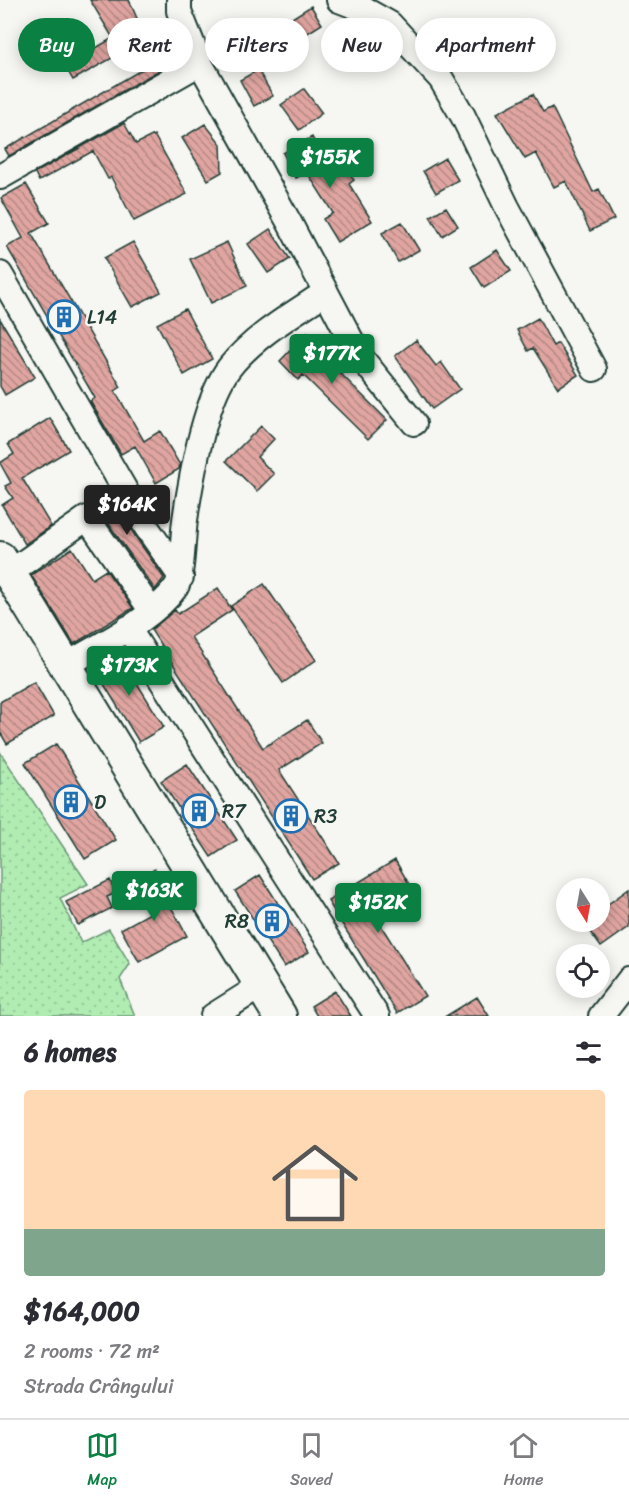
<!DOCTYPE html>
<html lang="en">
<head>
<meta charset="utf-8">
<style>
  :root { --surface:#fff; --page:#f2f2f3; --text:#2b2b33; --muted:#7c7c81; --line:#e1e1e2; --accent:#0b8043 }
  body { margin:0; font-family:Sriracha,sans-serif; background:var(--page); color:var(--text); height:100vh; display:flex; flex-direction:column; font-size:22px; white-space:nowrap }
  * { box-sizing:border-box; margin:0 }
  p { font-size:20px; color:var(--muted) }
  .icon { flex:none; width:33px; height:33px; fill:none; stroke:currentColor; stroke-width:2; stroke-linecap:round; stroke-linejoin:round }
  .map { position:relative; height:1016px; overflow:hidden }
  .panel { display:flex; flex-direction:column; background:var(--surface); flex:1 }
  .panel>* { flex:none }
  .top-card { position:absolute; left:18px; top:18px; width:594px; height:54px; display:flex; gap:12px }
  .needle { width:39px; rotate:169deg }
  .tools { position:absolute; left:556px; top:878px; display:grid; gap:12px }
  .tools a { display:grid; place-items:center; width:54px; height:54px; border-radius:50%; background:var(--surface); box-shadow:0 3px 15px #0003; font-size:30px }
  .price { position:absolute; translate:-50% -51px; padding:0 14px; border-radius:6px; background:var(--accent); color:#fff; font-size:20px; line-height:39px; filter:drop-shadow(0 2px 3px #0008) }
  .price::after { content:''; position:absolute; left:50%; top:36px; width:18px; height:14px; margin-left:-9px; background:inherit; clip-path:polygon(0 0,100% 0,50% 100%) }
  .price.selected { background:#222; color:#fff }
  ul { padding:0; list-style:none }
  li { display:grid; align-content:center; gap:12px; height:318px; padding:0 24px }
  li+li { border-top:2px solid var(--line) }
  li span { display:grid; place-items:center; height:186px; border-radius:6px; color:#555 }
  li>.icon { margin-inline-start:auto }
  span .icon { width:108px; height:108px; fill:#fffc; stroke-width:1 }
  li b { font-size:26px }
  h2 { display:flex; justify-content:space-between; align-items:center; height:72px; padding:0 24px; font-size:26px }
  .tag { padding:0 21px; border-radius:27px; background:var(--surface); box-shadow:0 3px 15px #0003; font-size:21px; line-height:54px }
  .tag.selected { background:var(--accent); color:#fff }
  .menu { display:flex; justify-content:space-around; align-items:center; height:84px; border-top:2px solid var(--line); background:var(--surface); font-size:16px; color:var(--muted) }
  .menu a { display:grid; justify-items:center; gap:3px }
  .menu .selected { color:var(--accent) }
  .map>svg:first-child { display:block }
  .grass { fill:url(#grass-dots); stroke:#689574; stroke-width:1.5 }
  .building { fill:url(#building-back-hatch); stroke:#1f3d34; stroke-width:1.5 }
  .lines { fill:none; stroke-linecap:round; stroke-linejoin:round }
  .minor-casing { stroke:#1f3d34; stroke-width:28 }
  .major-casing { stroke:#1f3d34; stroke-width:36 }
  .minor { stroke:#f6f6f2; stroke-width:24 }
  .major { stroke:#f6f6f2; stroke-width:32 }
  .labels { text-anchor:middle; stroke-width:5; stroke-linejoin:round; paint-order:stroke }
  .poi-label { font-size:20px; fill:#1f3d34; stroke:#f6f6f2; text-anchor:start }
</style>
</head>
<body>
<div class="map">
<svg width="629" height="1016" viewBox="0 0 629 1016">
  <defs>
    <pattern id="grass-dots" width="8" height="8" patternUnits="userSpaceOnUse" patternTransform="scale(1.5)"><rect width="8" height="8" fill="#b1edb3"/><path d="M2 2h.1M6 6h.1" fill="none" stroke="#98cc9b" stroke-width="1.8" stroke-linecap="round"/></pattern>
    <pattern id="building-back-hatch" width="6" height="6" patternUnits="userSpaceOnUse" patternTransform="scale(1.5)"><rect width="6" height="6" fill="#e0a5a1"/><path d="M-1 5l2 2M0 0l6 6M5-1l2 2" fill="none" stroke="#b58884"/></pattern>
  </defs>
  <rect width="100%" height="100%" fill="#f6f6f2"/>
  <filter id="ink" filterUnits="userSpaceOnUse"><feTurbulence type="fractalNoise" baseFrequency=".0167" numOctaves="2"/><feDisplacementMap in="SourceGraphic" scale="12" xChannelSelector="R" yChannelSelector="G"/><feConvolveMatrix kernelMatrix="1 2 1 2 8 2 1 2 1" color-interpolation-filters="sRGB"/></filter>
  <g filter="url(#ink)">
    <!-- grass -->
    <path class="grass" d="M 0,752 L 88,884 L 60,898 L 81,943 L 109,929 L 130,964 L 120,979 L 135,1016 L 0,1016 Z"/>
    <!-- building -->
    <path class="building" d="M 90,0 L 129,0 L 146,39 L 73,80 L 65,66 L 113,38 Z
      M 311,6 L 322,24 L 303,36 L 292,18 Z
      M 357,22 L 369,43 L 337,60 L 326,38 Z
      M 258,26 L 272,49 L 245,66 L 230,42 Z
      M 165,56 L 170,64 L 9,156 L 5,149 Z
      M 258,70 L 273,96 L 254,106 L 240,80 Z
      M 304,89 L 322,113 L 299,130 L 281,105 Z
      M 533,94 L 543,112 L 552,107 L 593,192 L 599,189 L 614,219 L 590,231 L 566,181 L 554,187 L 536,153 L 525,159 L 497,113 Z
      M 124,123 L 136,144 L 154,135 L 187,194 L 134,221 L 111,177 L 108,179 L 93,151 L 39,181 L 35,173 Z
      M 205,124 L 221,144 L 222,172 L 208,180 L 182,138 Z
      M 312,137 L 328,168 L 341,160 L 354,180 L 349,184 L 372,221 L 337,242 L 323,219 L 333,213 L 307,172 L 296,178 L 283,153 Z
      M 445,158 L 458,180 L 436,193 L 423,171 Z
      M 26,184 L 49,223 L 31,233 L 121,387 L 115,391 L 144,441 L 160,431 L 180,465 L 179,469 L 156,483 L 135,446 L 121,454 L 90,401 L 95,398 L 7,247 L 23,238 L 1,198 Z
      M 446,207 L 458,226 L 442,236 L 430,216 Z
      M 402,222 L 419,250 L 398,262 L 382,233 Z
      M 270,229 L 290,259 L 268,273 L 248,244 Z
      M 133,242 L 161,292 L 132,307 L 104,258 Z
      M 227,242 L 247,286 L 211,303 L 190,259 Z
      M 497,250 L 511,271 L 484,288 L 471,267 Z
      M 185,309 L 212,359 L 184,375 L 157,324 Z
      M 538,318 L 553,346 L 558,343 L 578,375 L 558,388 L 533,348 L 528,351 L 517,330 Z
      M 0,319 L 35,377 L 5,395 L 0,386 Z
      M 308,332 L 327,350 L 322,355 L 387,420 L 368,439 L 303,375 L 298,380 L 280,361 Z
      M 416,340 L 436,366 L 441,362 L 460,389 L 432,409 L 395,356 Z
      M 50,418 L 69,450 L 22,478 L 51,526 L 25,544 L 2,505 L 13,498 L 5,486 L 11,483 L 0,463 L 14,454 L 8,444 Z
      M 261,426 L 274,439 L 257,457 L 274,474 L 257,491 L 226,461 Z
      M 109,490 L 135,536 L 164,578 L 155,590 L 99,510 L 86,501 Z
      M 72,548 L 92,579 L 106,570 L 133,608 L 74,644 L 31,575 Z
      M 264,584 L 316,660 L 283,683 L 231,606 Z
      M 218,588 L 232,610 L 191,637 L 263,748 L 307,720 L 322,743 L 279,770 L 339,863 L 312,879 L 151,630 L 175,610 L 178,614 Z
      M 118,652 L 164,727 L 139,742 L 93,666 Z
      M 34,682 L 54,716 L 7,744 L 0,732 L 0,702 Z
      M 56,744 L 116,840 L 85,859 L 25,763 Z
      M 187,764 L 237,840 L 211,857 L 161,781 Z
      M 395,860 L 409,884 L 370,908 L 425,996 L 397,1013 L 328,901 Z
      M 155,869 L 167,893 L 164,894 L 187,936 L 139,962 L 121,929 L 154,911 L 137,878 Z
      M 260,875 L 309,952 L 284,967 L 235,891 Z
      M 110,880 L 116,893 L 107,897 L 112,908 L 78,925 L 66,902 Z
      M 629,889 L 629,927 L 601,947 L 582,921 L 600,921 L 600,910 Z
      M 335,991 L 351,1016 L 317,1016 L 311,1006 Z
      M 477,997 L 489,1016 L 446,1016 Z"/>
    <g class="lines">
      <!-- minor casing -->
      <g class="minor-casing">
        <path id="minor" d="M 179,0 L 179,11 L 200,63 L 289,222 L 359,355 L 414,423
          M 339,0 L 365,10 L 390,24 L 441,79 L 463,116 L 507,207 L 594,369
          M 0,177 L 200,63
          M 0,274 L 147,528 L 181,577
          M 9,573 L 87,518 L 151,610
          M 128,628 L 377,1016
          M 65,666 C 99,645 153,620 176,587 C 182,579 183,534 185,520 C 191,479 204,401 229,368 C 254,336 293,314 326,292
          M 213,1016 L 262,985
          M 601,1016 L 629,980"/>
      </g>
      <!-- major casing -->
      <g class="major-casing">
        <path id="major" d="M 0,558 L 280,1016"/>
      </g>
      <!-- minor -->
      <use href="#minor" class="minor"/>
      <!-- major -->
      <use href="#major" class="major"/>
    </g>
  </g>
  <!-- icons -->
  <defs>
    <g id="building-ring" transform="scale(1.725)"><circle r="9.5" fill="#f6f6f2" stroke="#1f6fb2" stroke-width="1.5"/><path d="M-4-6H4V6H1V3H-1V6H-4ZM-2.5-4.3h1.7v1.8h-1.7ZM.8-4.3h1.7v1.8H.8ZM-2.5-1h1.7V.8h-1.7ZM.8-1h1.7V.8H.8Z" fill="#1f6fb2"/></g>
  </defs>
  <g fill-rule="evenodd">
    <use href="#building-ring" x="64" y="317"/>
    <use href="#building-ring" x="71" y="802"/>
    <use href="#building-ring" x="199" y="811"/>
    <use href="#building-ring" x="291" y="816"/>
    <use href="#building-ring" x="272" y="921"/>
  </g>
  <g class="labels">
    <!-- poi labels -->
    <g class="poi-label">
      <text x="87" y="324">L14</text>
      <text x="94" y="809">D</text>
      <text x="222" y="818">R7</text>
      <text x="314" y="823">R3</text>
      <text x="249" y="928" text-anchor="end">R8</text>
    </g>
  </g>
</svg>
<div class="tools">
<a><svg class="needle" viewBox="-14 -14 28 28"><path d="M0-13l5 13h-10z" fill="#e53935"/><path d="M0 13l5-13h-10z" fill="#7c7c81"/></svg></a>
<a><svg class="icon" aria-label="locate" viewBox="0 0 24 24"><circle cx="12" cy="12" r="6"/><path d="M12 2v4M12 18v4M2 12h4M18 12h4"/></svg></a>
</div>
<b class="price" style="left:330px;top:189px">$155K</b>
<b class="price" style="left:332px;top:385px">$177K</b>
<b class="price selected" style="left:127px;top:536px">$164K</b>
<b class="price" style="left:129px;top:697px">$173K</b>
<b class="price" style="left:154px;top:922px">$163K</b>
<b class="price" style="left:378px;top:934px">$152K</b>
<div class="top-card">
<a class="tag selected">Buy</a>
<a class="tag">Rent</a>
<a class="tag">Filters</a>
<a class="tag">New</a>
<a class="tag">Apartment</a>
</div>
</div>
<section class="panel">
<h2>6 homes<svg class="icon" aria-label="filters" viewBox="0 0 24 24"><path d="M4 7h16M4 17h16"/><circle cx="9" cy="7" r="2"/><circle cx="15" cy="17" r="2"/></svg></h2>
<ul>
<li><span style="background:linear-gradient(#ffd9b3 75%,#7fa58c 0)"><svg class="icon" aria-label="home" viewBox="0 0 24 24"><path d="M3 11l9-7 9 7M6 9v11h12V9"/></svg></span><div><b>$164,000</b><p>2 rooms · 72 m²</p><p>Strada Crângului</p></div></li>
</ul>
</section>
<nav class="menu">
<a class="selected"><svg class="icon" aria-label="map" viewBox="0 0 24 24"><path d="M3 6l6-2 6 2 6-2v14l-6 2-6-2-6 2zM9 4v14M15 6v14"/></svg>Map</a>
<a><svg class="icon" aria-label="saved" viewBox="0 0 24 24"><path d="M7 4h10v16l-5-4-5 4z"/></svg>Saved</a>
<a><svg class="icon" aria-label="home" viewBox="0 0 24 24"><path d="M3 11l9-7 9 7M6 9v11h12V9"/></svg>Home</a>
</nav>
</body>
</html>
